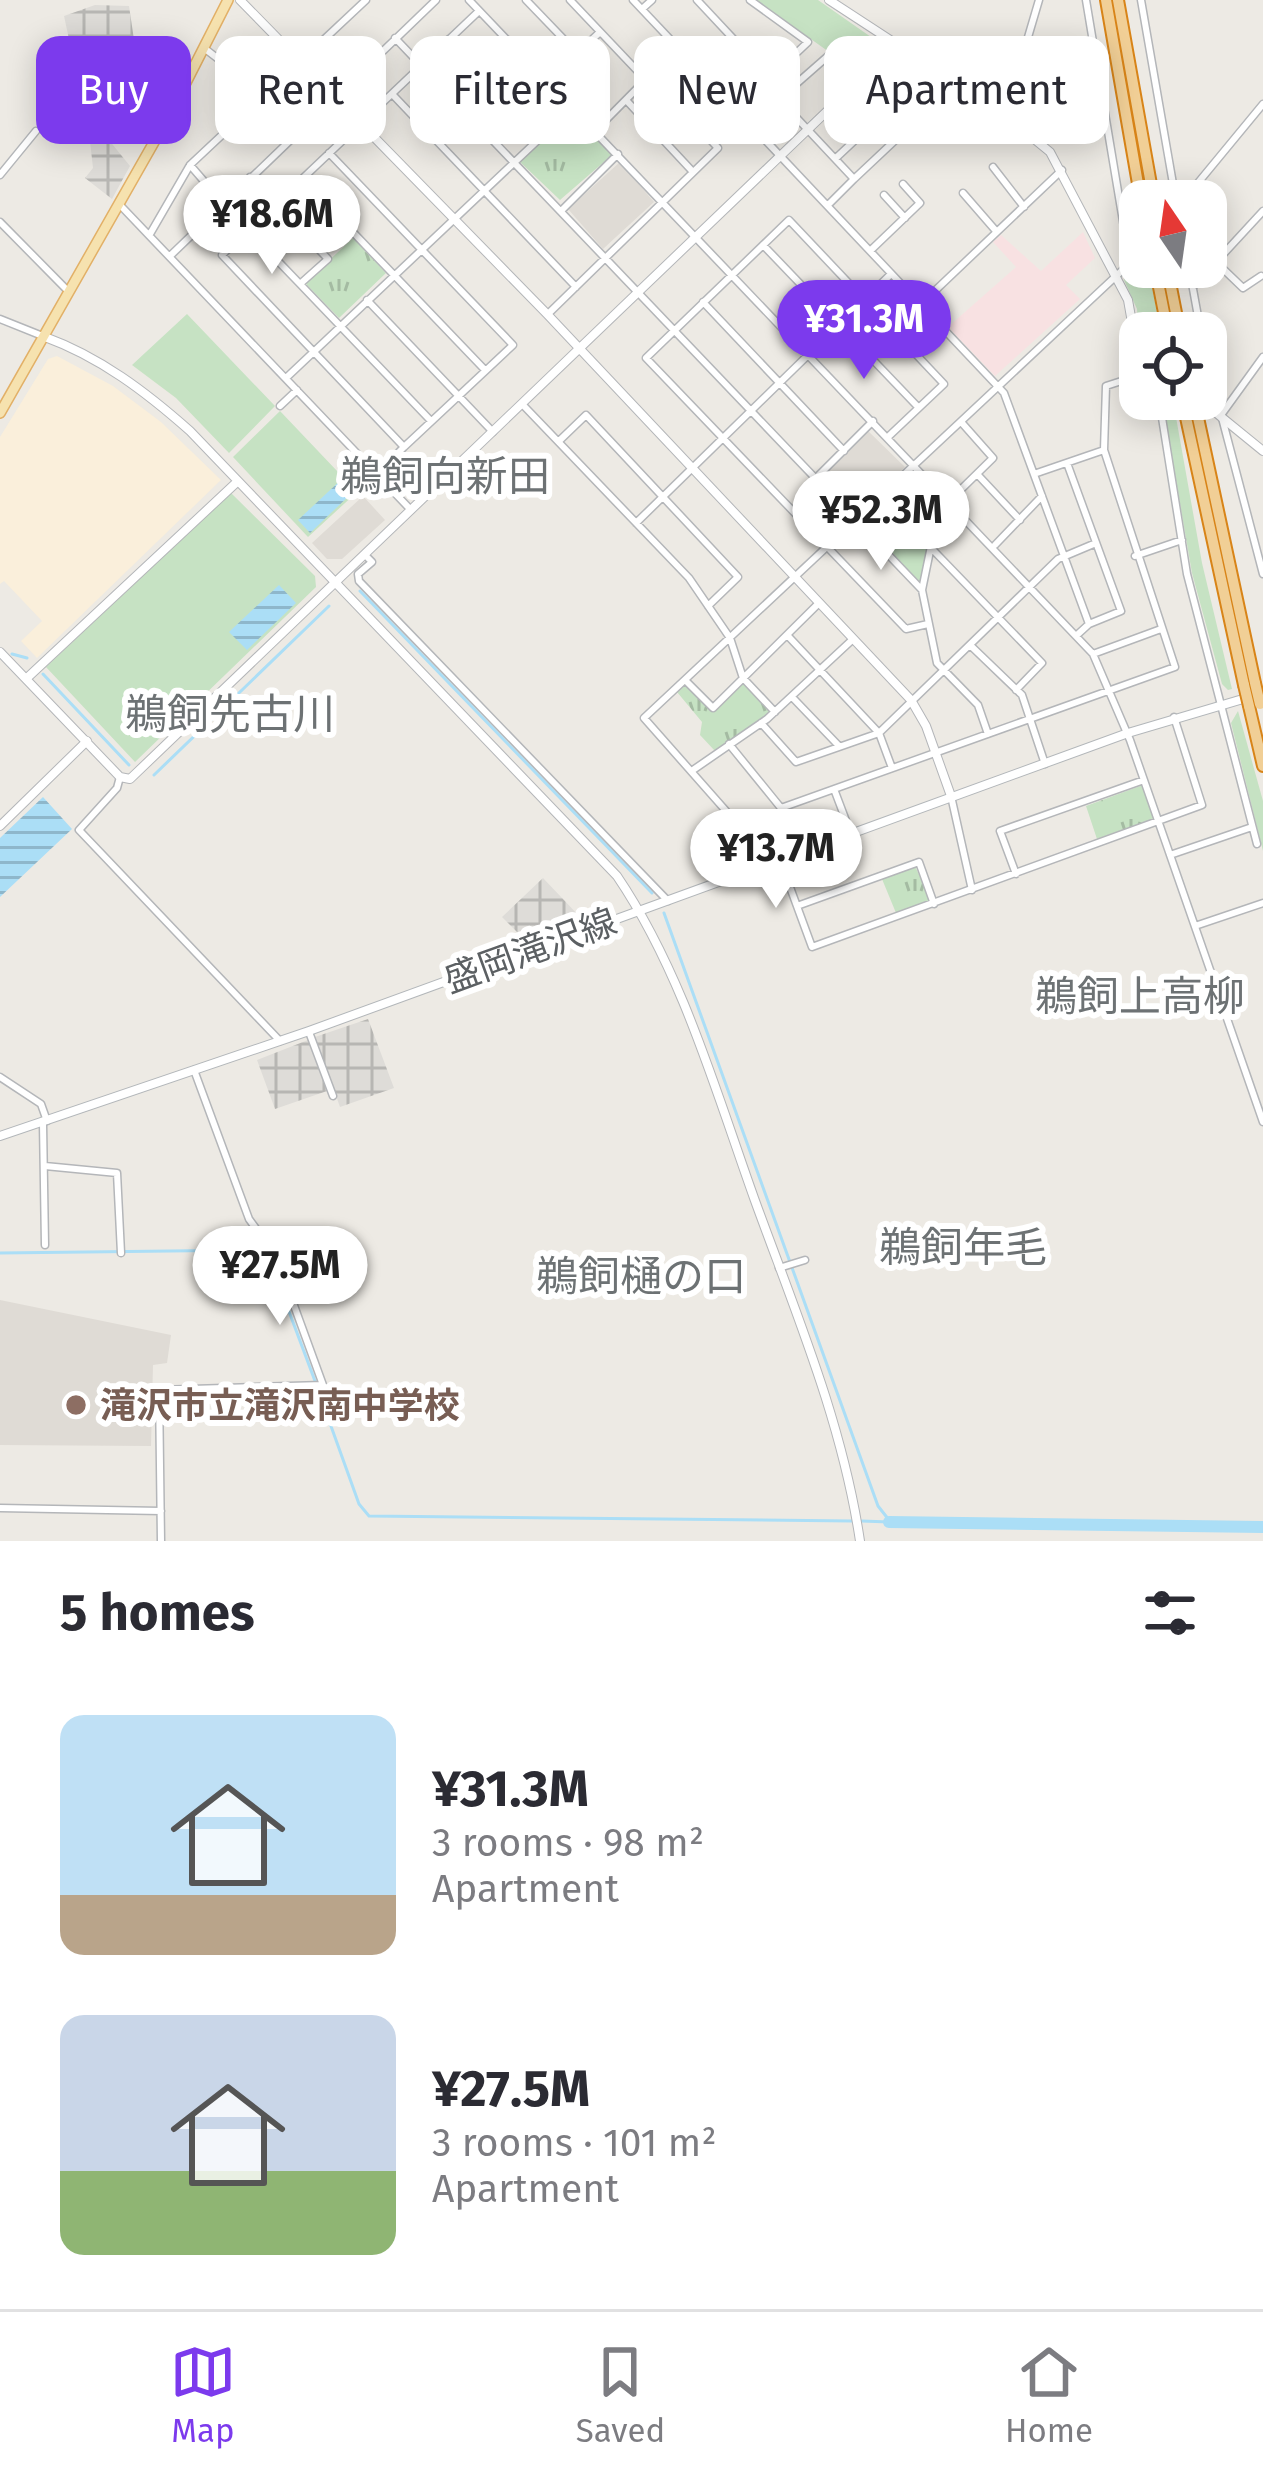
<!DOCTYPE html>
<html lang="en">
<head>
<meta charset="utf-8">
<style>
  :root { --surface:#fff; --page:#f2f2f3; --text:#2b2b33; --muted:#7c7c81; --line:#e1e1e2; --accent:#7c3aed }
  body { margin:0; font-family:"Fira Sans","Noto Sans JP",sans-serif; background:var(--page); color:var(--text); height:100vh; display:flex; flex-direction:column; font-size:45px; white-space:nowrap }
  * { box-sizing:border-box; margin:0 }
  p { font-size:39px; color:var(--muted) }
  .icon { flex:none; width:66px; height:66px; fill:none; stroke:currentColor; stroke-width:2; stroke-linecap:round; stroke-linejoin:round }
  .map { position:relative; height:1541px; overflow:hidden }
  .sheet { display:flex; flex-direction:column; background:var(--surface); flex:1 }
  .sheet>* { flex:none }
  .hud { position:absolute; left:36px; top:36px; width:1191px; height:108px; display:flex; gap:24px }
  .needle { width:78px; rotate:347deg }
  .controls { position:absolute; left:1119px; top:180px; display:grid; gap:24px }
  .controls a { display:grid; place-items:center; width:108px; height:108px; border-radius:24px; background:var(--surface); box-shadow:0 6px 30px #0003; font-size:60px }
  .price { position:absolute; translate:-50% -102px; padding:0 27px; border-radius:42px; background:#fff; color:#222; font-size:39px; line-height:78px; filter:drop-shadow(0 3px 6px #0008) }
  .price::after { content:''; position:absolute; left:50%; top:72px; width:36px; height:27px; margin-left:-18px; background:inherit; clip-path:polygon(0 0,100% 0,50% 100%) }
  .price.on { background:var(--accent); color:#fff }
  ul { padding:0; list-style:none }
  li { display:flex; align-items:center; gap:36px; height:300px; padding:0 60px }
  li span { display:grid; place-items:center; flex:none; width:336px; height:240px; border-radius:24px; color:#555 }
  li>.icon { margin-inline-start:auto }
  span .icon { width:144px; height:144px; fill:#fffc; stroke-width:1 }
  li b { font-size:51px }
  h2 { display:flex; justify-content:space-between; align-items:center; height:144px; padding:0 60px; font-size:51px }
  .tag { padding:0 42px; border-radius:24px; background:var(--surface); box-shadow:0 6px 30px #0003; font-size:42px; line-height:108px }
  .tag.on { background:var(--accent); color:#fff }
  .menu { display:flex; justify-content:space-around; align-items:center; height:168px; border-top:3px solid var(--line); background:var(--surface); font-size:33px; color:var(--muted) }
  .menu a { display:grid; justify-items:center; gap:6px }
  .menu .on { color:var(--accent) }
  .map>svg:first-child { display:block }
  .commercial { fill:#faefdb }
  .industrial { fill:url(#industrial-grid) }
  .education { fill:#dfdbd5 }
  .medical { fill:#f8e1e2 }
  .grass { fill:#c6e2c3 }
  .park { fill:url(#park-tufts) }
  .water { fill:url(#water-rules) }
  .lines { fill:none; stroke-linecap:round; stroke-linejoin:round }
  .stream { stroke:#abdef6; stroke-width:3 }
  .river { stroke:#abdef6; stroke-width:12 }
  .minor-tunnel { stroke:#c9c8c4; stroke-width:6; stroke-dasharray:6 3; stroke-linecap:butt }
  .minor-casing { stroke:#b4b6b9; stroke-width:9 }
  .tertiary-casing { stroke:#b4b6b9; stroke-width:10 }
  .secondary-casing { stroke:#b3b7ba; stroke-width:10 }
  .primary-casing { stroke:#e2b067; stroke-width:12 }
  .motorway-casing { stroke:#d88418; stroke-width:14 }
  .minor { stroke:#fff; stroke-width:6 }
  .tertiary { stroke:#fff; stroke-width:8 }
  .secondary { stroke:#fff; stroke-width:8 }
  .primary { stroke:#f6e2af; stroke-width:9 }
  .motorway { stroke:#f1cf96; stroke-width:10 }
  .motorway-bridge-casing { stroke:#d88418; stroke-width:14; stroke-linecap:butt }
  .motorway-bridge { stroke:#f1cf96; stroke-width:10 }
  .education-dot { fill:#8d6e63; stroke:#fff; stroke-width:4.5 }
  .labels { text-anchor:middle; stroke-width:12; stroke-linejoin:round; paint-order:stroke }
  .street-label { font-size:36px; fill:#5c6063; stroke:#fff }
  .education-label { font-size:36px; font-weight:bold; fill:#785e54; stroke:#fff; text-anchor:start }
  .quarter-label { font-size:42px; fill:#6d7274; stroke:#fff }
</style>
</head>
<body>
<div class="map">
<svg width="1263" height="1541" viewBox="0 0 1263 1541">
  <defs>
    <pattern id="industrial-grid" width="8" height="8" patternUnits="userSpaceOnUse" patternTransform="scale(3)"><rect width="8" height="8" fill="#dedcd8"/><path d="M0 4h8M4 0v8" fill="none" stroke="#b7b6b3"/></pattern>
    <pattern id="park-tufts" width="24" height="20" patternUnits="userSpaceOnUse" patternTransform="scale(3)"><rect width="24" height="20" fill="#c6e2c3"/><path d="M3 7l-1-3M5 7V3M7 7l1-3M15 17l-1-3M17 17v-4M19 17l1-3" fill="none" stroke="#a4bba2"/></pattern>
    <pattern id="water-rules" width="6" height="5" patternUnits="userSpaceOnUse" patternTransform="scale(3)"><rect width="6" height="5" fill="#abdef6"/><path d="M0 2.5h6" fill="none" stroke="#8eb7cb"/></pattern>
  </defs>
  <rect width="100%" height="100%" fill="#edeae4"/>
  <!-- commercial -->
  <path class="commercial" d="M 57,356 L 113,386 L 161,422 L 221,480 L 37,658 L 21,641 L 42,621 L 4,581 L 0,584 L 0,437 L 48,359 Z"/>
  <!-- industrial -->
  <path class="industrial" d="M 95,5 L 129,6 L 136,53 L 155,84 L 130,114 L 99,126 L 81,95 L 64,16 Z
    M 100,129 L 130,166 L 112,199 L 85,178 L 93,168 L 90,141 Z
    M 543,878 L 581,918 L 525,940 L 502,917 Z
    M 368,1019 L 394,1088 L 340,1107 L 315,1037 Z
    M 308,1040 L 327,1091 L 275,1109 L 257,1060 Z"/>
  <!-- education -->
  <path class="education" d="M 620,162 L 654,202 L 603,249 L 568,209 Z
    M 867,430 L 905,467 L 854,513 L 820,477 Z
    M 363,496 L 385,520 L 342,559 L 327,559 L 312,543 Z
    M 0,1300 L 171,1335 L 167,1363 L 153,1365 L 151,1446 L 0,1445 Z"/>
  <!-- medical -->
  <path class="medical" d="M 1083,232 L 1095,258 L 1066,285 L 1080,299 L 995,376 L 948,327 L 1016,267 L 993,242 L 1001,235 L 1041,271 Z"/>
  <!-- grass -->
  <path class="grass" d="M 756,0 L 818,0 L 871,37 L 853,69 Z
    M 1138,218 L 1140,267 L 1148,267 L 1161,333 L 1140,333 L 1140,354 L 1137,309 L 1124,280 L 1136,259 L 1128,220 Z
    M 187,314 L 275,406 L 229,453 L 176,398 L 132,365 Z
    M 1174,406 L 1202,563 L 1232,689 L 1228,690 L 1222,684 L 1192,573 L 1164,411 Z
    M 280,411 L 357,492 L 308,537 L 233,457 Z
    M 231,493 L 315,576 L 316,587 L 135,762 L 46,667 Z
    M 1238,711 L 1263,801 L 1263,851 L 1231,723 Z"/>
  <!-- park -->
  <path class="park" d="M 572,116 L 612,155 L 560,200 L 519,161 Z
    M 353,238 L 386,273 L 339,318 L 305,283 Z
    M 914,468 L 944,499 L 936,511 L 921,585 L 861,517 Z
    M 743,680 L 773,711 L 715,751 L 700,735 L 702,722 L 677,692 L 686,684 L 713,709 Z
    M 1143,785 L 1155,818 L 1097,839 L 1086,806 Z
    M 915,866 L 931,901 L 896,913 L 882,879 Z"/>
  <!-- water -->
  <path class="water" d="M 343,478 L 354,491 L 310,533 L 298,520 Z
    M 279,585 L 296,603 L 247,650 L 229,632 Z
    M 43,797 L 72,829 L 0,897 L 0,838 Z"/>
  <g class="lines">
    <!-- stream -->
    <path class="stream" d="M 360,591 L 652,893
      M 12,654 L 27,658
      M 43,674 L 129,765
      M 154,775 L 329,606
      M 664,913 L 878,1506 L 889,1520
      M 0,1253 L 266,1250 L 315,1381
      M 318,1390 L 359,1504 L 369,1516 L 852,1521
      M 862,1521 L 889,1522"/>
    <!-- river -->
    <path class="river" d="M 889,1522 L 1263,1527"/>
    <!-- minor-tunnel -->
    <path class="minor-tunnel" d="M 1139,215 L 1140,215"/>
    <!-- minor casing -->
    <g class="minor-casing">
      <path id="minor" d="M 469,0 L 1093,654 L 1130,740 L 1263,1122
        M 526,0 L 577,53
        M 570,0 L 645,79
        M 633,0 L 1004,393 L 1089,624 L 1077,635
        M 697,0 L 770,78 L 808,42 L 750,0
        M 1141,0 L 1176,201
        M 642,9 L 652,0
        M 395,38 L 922,590
        M 449,39 L 542,136
        M 204,48 L 265,95
        M 861,79 L 828,56 L 779,99 L 854,179 L 955,84
        M 548,81 L 600,32
        M 858,81 L 905,131
        M 392,94 L 576,287
        M 626,100 L 693,172
        M 1005,115 L 1039,0
        M 596,130 L 678,47
        M 329,153 L 513,345 L 404,447 L 222,255 L 479,11
        M 836,158 L 886,111
        M 190,165 L 222,202
        M 993,167 L 1024,207
        M 0,175 L 36,131
        M 250,177 L 328,259 L 300,284 L 431,421
        M 302,179 L 485,370
        M 963,193 L 996,231
        M 884,195 L 905,218
        M 1183,201 L 1263,104
        M 120,205 L 411,510
        M 828,205 L 854,179
        M 561,211 L 618,154
        M 0,222 L 69,292
        M 248,230 L 300,284
        M 150,234 L 190,165 L 366,0
        M 763,245 L 918,407
        M 871,250 L 920,203 L 903,184
        M 171,255 L 436,0
        M 1217,263 L 1243,288 L 1261,276
        M 1189,267 L 1201,333
        M 1193,287 L 1263,211
        M 367,300 L 493,432
        M 703,302 L 844,451
        M 921,304 L 1062,170
        M 548,314 L 718,148 L 649,75
        M 0,319 L 45,337
        M 1206,357 L 1263,574
        M 286,378 L 573,107
        M 1159,399 L 1187,574 L 1257,844
        M 523,405 L 689,578 L 730,638 L 743,678 L 775,712
        M 280,406 L 297,390
        M 1221,415 L 1263,357
        M 962,423 L 993,458 L 938,512 L 922,590 L 937,663 L 978,705 L 988,734
        M 889,436 L 944,384 L 789,220 L 646,358 L 906,629 L 928,624
        M 559,441 L 586,415 L 738,577 L 708,606
        M 1067,463 L 1121,611 L 1089,624
        M 377,474 L 404,447
        M 977,474 L 1020,520
        M 1034,474 L 1104,450
        M 816,478 L 873,421
        M 636,523 L 891,274
        M 995,545 L 1042,496
        M 934,551 L 1042,663 L 1016,690
        M 365,555 L 372,562 L 358,574 L 359,581 L 668,901
        M 1135,556 L 1182,540
        M 788,636 L 879,733 L 892,768
        M 971,646 L 1022,695 L 1045,764
        M 1093,654 L 1161,629
        M 686,681 L 713,708 L 819,603
        M 792,697 L 839,746
        M 761,723 L 796,762 L 879,733 L 1058,559 L 1096,543
        M 729,744 L 781,808 L 1175,667 L 1104,450 L 1106,386 L 1140,375
        M 693,770 L 767,719 L 852,640
        M 120,777 L 117,788 L 79,830 L 280,1041
        M 834,789 L 851,834
        M 951,796 L 972,890
        M 1170,855 L 1252,827
        M 780,860 L 812,947 L 1202,805 L 1174,717
        M 772,863 L 644,718 L 1130,263 L 1086,0
        M 1016,874 L 1000,831 L 1144,780
        M 797,906 L 919,862 L 934,904
        M 1195,926 L 1263,903
        M 309,1032 L 333,1096
        M 0,1077 L 41,1104 L 47,1121
        M 43,1124 L 45,1245
        M 45,1166 L 117,1173 L 121,1253
        M 779,1268 L 805,1260
        M 0,1508 L 161,1511
        M 161,1541 L 159,1390 L 323,1385 L 276,1256 L 249,1219 L 194,1070"/>
    </g>
    <!-- tertiary casing -->
    <g class="tertiary-casing">
      <path id="tertiary" d="M 240,0 L 547,314 L 911,700 L 926,726 L 951,796
        M 829,0 L 1005,115 L 1050,152 L 1128,300 L 1140,368
        M 45,337 C 100,357 146,392 190,431 L 617,876 C 682,972 715,1089 754,1198 C 795,1311 842,1421 860,1541
        M 1209,407 L 1263,451
        M 0,652 L 120,777 L 130,779 L 895,46
        M 27,678 L 238,481
        M 0,826 L 87,741"/>
    </g>
    <!-- secondary casing -->
    <g class="secondary-casing">
      <path id="secondary" d="M 0,1136 L 309,1031 L 1128,733 L 1263,693"/>
    </g>
    <!-- primary casing -->
    <g class="primary-casing">
      <path id="primary" d="M 0,413 L 170,114 L 228,0"/>
    </g>
    <!-- motorway casing -->
    <g class="motorway-casing">
      <path id="motorway" d="M 1106,0 L 1141,201
        M 1118,0 L 1154,201
        M 1155,267 L 1168,333
        M 1167,267 L 1180,333
        M 1182,399 L 1244,685
        M 1194,399 L 1255,683
        M 1249,706 L 1263,766"/>
    </g>
    <!-- minor -->
    <use href="#minor" class="minor"/>
    <!-- tertiary -->
    <use href="#tertiary" class="tertiary"/>
    <!-- secondary -->
    <use href="#secondary" class="secondary"/>
    <!-- primary -->
    <use href="#primary" class="primary"/>
    <!-- motorway -->
    <use href="#motorway" class="motorway"/>
    <!-- motorway-bridge casing -->
    <g class="motorway-bridge-casing">
      <path id="motorway-bridge" d="M 1255,683 L 1260,704
        M 1244,685 L 1249,706"/>
    </g>
    <!-- motorway-bridge -->
    <use href="#motorway-bridge" class="motorway-bridge"/>
  </g>
  <!-- markers -->
  <circle class="education-dot" cx="76" cy="1405" r="12"/>
  <g class="labels">
    <!-- street labels -->
    <g class="street-label">
      <text transform="translate(530 950) rotate(-20)" y="13">盛岡滝沢線</text>
    </g>
    <!-- education labels -->
    <g class="education-label">
      <text x="100" y="1418">滝沢市立滝沢南中学校</text>
    </g>
    <!-- quarter labels -->
    <g class="quarter-label">
      <text x="445" y="491">鵜飼向新田</text>
      <text x="230" y="729">鵜飼先古川</text>
      <text x="1140" y="1011">鵜飼上高柳</text>
      <text x="963" y="1262">鵜飼年毛</text>
      <text x="641" y="1291">鵜飼樋の口</text>
    </g>
  </g>
</svg>
<div class="controls">
<a><svg class="needle" viewBox="-14 -14 28 28"><path d="M0-13l5 13h-10z" fill="#e53935"/><path d="M0 13l5-13h-10z" fill="#7c7c81"/></svg></a>
<a><svg class="icon" aria-label="locate" viewBox="0 0 24 24"><circle cx="12" cy="12" r="6"/><path d="M12 2v4M12 18v4M2 12h4M18 12h4"/></svg></a>
</div>
<b class="price" style="left:272px;top:277px">¥18.6M</b>
<b class="price on" style="left:864px;top:382px">¥31.3M</b>
<b class="price" style="left:881px;top:573px">¥52.3M</b>
<b class="price" style="left:776px;top:911px">¥13.7M</b>
<b class="price" style="left:280px;top:1328px">¥27.5M</b>
<div class="hud">
<a class="tag on">Buy</a>
<a class="tag">Rent</a>
<a class="tag">Filters</a>
<a class="tag">New</a>
<a class="tag">Apartment</a>
</div>
</div>
<section class="sheet">
<h2>5 homes<svg class="icon" aria-label="filters" viewBox="0 0 24 24"><path d="M4 7h16M4 17h16"/><circle cx="9" cy="7" r="2"/><circle cx="15" cy="17" r="2"/></svg></h2>
<ul>
<li><span style="background:linear-gradient(#bfe0f5 75%,#b9a48a 0)"><svg class="icon" aria-label="home" viewBox="0 0 24 24"><path d="M3 11l9-7 9 7M6 9v11h12V9"/></svg></span><div><b>¥31.3M</b><p>3 rooms · 98 m²</p><p>Apartment</p></div></li>
<li><span style="background:linear-gradient(#c9d6e8 65%,#8fb573 0)"><svg class="icon" aria-label="home" viewBox="0 0 24 24"><path d="M3 11l9-7 9 7M6 9v11h12V9"/></svg></span><div><b>¥27.5M</b><p>3 rooms · 101 m²</p><p>Apartment</p></div></li>
</ul>
</section>
<nav class="menu">
<a class="on"><svg class="icon" aria-label="map" viewBox="0 0 24 24"><path d="M3 6l6-2 6 2 6-2v14l-6 2-6-2-6 2zM9 4v14M15 6v14"/></svg>Map</a>
<a><svg class="icon" aria-label="saved" viewBox="0 0 24 24"><path d="M7 4h10v16l-5-4-5 4z"/></svg>Saved</a>
<a><svg class="icon" aria-label="home" viewBox="0 0 24 24"><path d="M3 11l9-7 9 7M6 9v11h12V9"/></svg>Home</a>
</nav>
</body>
</html>
